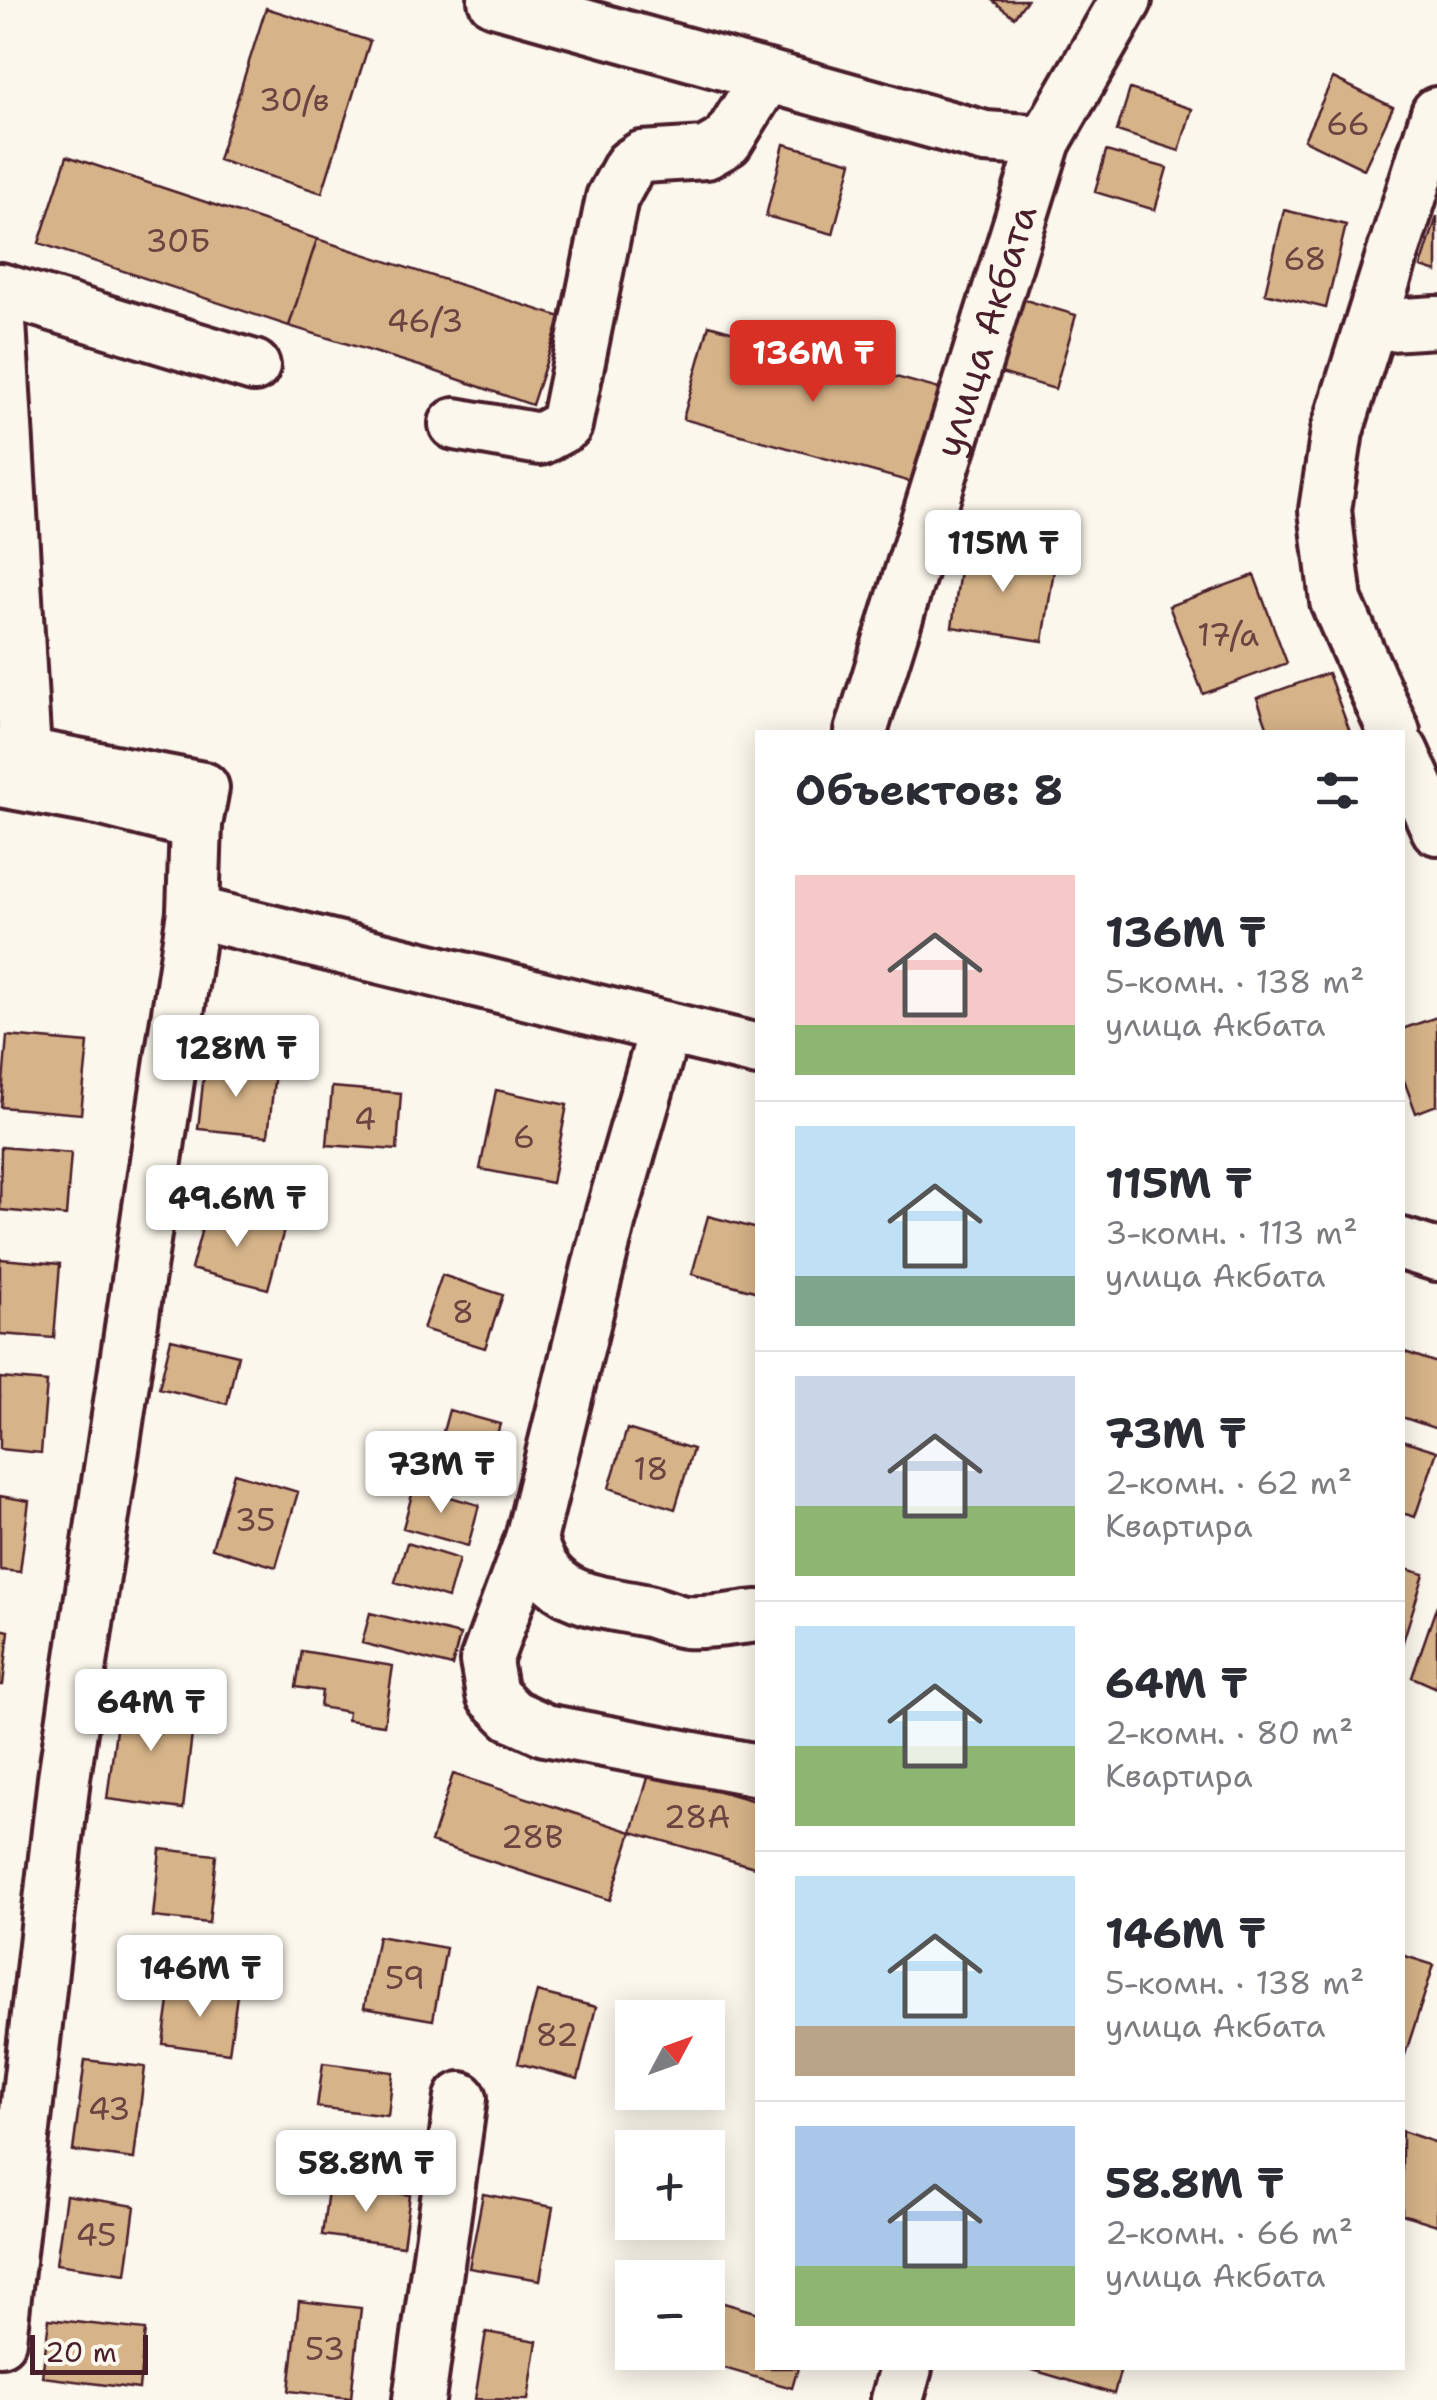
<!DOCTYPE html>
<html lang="ru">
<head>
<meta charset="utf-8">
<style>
  :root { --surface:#fff; --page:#f2f2f3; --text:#2b2b33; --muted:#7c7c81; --line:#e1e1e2; --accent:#d93025 }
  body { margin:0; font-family:"Shantell Sans",sans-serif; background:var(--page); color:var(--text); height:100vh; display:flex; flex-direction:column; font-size:38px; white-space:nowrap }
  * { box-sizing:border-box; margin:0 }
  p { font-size:32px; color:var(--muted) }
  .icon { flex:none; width:55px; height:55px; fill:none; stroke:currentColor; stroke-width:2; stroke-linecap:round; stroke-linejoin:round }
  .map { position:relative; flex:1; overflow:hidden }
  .sheet { position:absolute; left:755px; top:730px; width:650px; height:1640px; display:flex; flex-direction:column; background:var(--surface); border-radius:0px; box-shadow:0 5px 25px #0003 }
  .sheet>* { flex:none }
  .needle { width:65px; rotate:49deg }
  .controls { position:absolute; left:615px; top:2000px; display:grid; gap:20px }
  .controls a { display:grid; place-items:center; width:110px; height:110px; border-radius:0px; background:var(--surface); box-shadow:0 5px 25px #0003; font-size:50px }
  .scale { position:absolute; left:30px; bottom:25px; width:118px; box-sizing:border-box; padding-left:10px; border:5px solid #4a1f2b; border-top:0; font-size:28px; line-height:35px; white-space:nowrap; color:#4a1f2b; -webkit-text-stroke:8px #fbf7ec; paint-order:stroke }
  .price { position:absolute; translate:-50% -85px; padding:0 22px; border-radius:10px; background:#fff; color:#222; font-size:32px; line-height:65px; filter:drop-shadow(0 2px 5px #0008) }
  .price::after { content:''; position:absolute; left:50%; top:60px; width:30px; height:22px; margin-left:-15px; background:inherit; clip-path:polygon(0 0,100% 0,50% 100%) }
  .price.selected { background:var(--accent); color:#fff }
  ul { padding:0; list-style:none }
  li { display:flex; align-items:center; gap:30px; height:250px; padding:0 40px }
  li+li { border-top:2px solid var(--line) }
  li span { display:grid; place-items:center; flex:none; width:280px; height:200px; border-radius:0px; color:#555 }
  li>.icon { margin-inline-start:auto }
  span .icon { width:120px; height:120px; fill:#fffc; stroke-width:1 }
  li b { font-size:42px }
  h2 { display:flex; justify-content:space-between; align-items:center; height:120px; padding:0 40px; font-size:42px }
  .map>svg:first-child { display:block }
  .building { fill:#d6b388; stroke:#4a1f2b; stroke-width:2.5 }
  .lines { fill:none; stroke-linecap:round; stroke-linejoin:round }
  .minor-casing { stroke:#4a1f2b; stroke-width:58 }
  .minor { stroke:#fbf7ec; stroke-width:50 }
  .labels { text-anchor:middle; stroke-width:9; stroke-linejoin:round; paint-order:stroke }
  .number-label { font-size:32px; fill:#6d4442 }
  .street-label { font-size:38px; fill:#4a1f2b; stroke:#fbf7ec }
</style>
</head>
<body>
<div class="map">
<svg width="1437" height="2400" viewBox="0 0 1437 2400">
  <rect width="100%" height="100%" fill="#fbf7ec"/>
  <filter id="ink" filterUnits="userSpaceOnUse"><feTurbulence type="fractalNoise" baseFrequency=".01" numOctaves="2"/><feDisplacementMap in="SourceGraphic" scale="20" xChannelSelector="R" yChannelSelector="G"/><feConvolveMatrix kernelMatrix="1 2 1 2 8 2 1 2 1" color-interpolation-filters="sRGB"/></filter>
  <g filter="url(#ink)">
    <!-- building -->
    <path class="building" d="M 992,0 L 1027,0 L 1014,17 Z
      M 266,8 L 370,41 L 322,193 L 218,160 Z
      M 1333,78 L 1393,107 L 1364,169 L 1304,140 Z
      M 1130,89 L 1192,109 L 1179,151 L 1117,131 Z
      M 784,144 L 852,162 L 833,234 L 766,216 Z
      M 1106,151 L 1167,168 L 1155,210 L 1095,192 Z
      M 67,156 L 317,239 L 289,326 L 39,243 Z
      M 1284,210 L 1346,225 L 1326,308 L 1265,293 Z
      M 1437,216 L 1437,272 L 1421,267 Z
      M 317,239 L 561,317 L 532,405 L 423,367 L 289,326 Z
      M 1015,297 L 1076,315 L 1055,389 L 994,371 Z
      M 709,325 L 943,390 L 918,484 L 683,419 Z
      M 963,549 L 1055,563 L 1043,641 L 952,627 Z
      M 1254,575 L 1287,663 L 1203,694 L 1169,606 Z
      M 1328,673 L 1350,732 L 1269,732 L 1257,698 Z
      M 1437,1017 L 1437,1105 L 1416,1113 L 1402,1075 L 1402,1029 Z
      M 7,1036 L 88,1043 L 81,1114 L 1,1107 Z
      M 205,1064 L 275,1072 L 268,1136 L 198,1129 Z
      M 332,1087 L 401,1093 L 397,1150 L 327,1145 Z
      M 496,1090 L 567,1105 L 552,1183 L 480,1169 Z
      M 1,1147 L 71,1153 L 66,1216 L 0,1210 Z
      M 207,1210 L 284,1230 L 268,1289 L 191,1269 Z
      M 708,1216 L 758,1229 L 758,1292 L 692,1274 Z
      M 0,1259 L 60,1264 L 54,1338 L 0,1334 Z
      M 442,1275 L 503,1295 L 485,1348 L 423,1329 Z
      M 171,1339 L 238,1355 L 227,1404 L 159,1388 Z
      M 1402,1351 L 1437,1363 L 1437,1429 L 1402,1417 Z
      M 0,1378 L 47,1382 L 41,1453 L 0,1449 Z
      M 449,1410 L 500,1424 L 485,1475 L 435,1461 Z
      M 627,1429 L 693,1449 L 675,1509 L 609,1488 Z
      M 1402,1440 L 1437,1451 L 1415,1517 L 1402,1513 Z
      M 234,1473 L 298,1492 L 276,1567 L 212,1548 Z
      M 414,1487 L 479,1505 L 468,1546 L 403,1528 Z
      M 0,1496 L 29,1501 L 20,1572 L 0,1570 Z
      M 407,1543 L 459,1559 L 448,1598 L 395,1582 Z
      M 1402,1568 L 1424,1574 L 1402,1645 Z
      M 1437,1605 L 1437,1688 L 1412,1677 Z
      M 370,1613 L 460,1635 L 452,1666 L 362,1643 Z
      M 0,1629 L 9,1631 L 3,1685 L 0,1685 Z
      M 302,1651 L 393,1666 L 384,1725 L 347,1720 L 348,1712 L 320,1707 L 322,1691 L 296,1687 Z
      M 120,1699 L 195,1709 L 183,1809 L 107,1799 Z
      M 650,1771 L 758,1802 L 758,1868 L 632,1832 Z
      M 453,1774 L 632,1832 L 610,1900 L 431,1842 Z
      M 160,1849 L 216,1855 L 209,1923 L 153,1917 Z
      M 378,1936 L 446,1948 L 433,2020 L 364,2008 Z
      M 1402,1955 L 1434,1965 L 1402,2064 Z
      M 171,1987 L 237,1995 L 229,2053 L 163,2044 Z
      M 537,1992 L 596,2007 L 578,2079 L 518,2063 Z
      M 85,2060 L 145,2067 L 134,2159 L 73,2151 Z
      M 323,2063 L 393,2072 L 388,2116 L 317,2107 Z
      M 1402,2131 L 1437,2143 L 1437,2225 L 1402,2214 Z
      M 329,2183 L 410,2195 L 403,2246 L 322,2235 Z
      M 483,2194 L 553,2207 L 540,2280 L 469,2268 Z
      M 66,2195 L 135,2206 L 126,2274 L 56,2264 Z
      M 299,2301 L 361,2308 L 351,2398 L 289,2391 Z
      M 717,2301 L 758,2313 L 758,2368 L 798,2368 L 792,2388 L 700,2361 L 702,2352 L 708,2352 L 708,2335 Z
      M 49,2319 L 145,2330 L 139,2389 L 42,2377 Z
      M 486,2332 L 537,2341 L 528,2400 L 475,2399 Z
      M 1026,2368 L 1121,2368 L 1114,2394 Z"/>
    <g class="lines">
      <!-- minor casing -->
      <g class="minor-casing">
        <g id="minor">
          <path d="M 494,0 L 985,137 L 1045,141"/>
          <path d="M 0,289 L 254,366"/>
          <path d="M 0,322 L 25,754 L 203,788 L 196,824 L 193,912 L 64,1778 L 0,2340"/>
          <path d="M 1372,326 L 1437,322"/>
          <path d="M 455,424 L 540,439 L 566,425 L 612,198 L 630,165 L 642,157 L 706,153 L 727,141 L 767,76"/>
          <path id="s1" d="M 861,732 L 1045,141 L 1126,0"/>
          <path d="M 1394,732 L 1336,601 L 1325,510 L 1337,431 L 1437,113"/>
          <path d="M 1402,751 L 1437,829"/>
          <path d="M 0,781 L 103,800 L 196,824"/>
          <path d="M 193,912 L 758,1050"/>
          <path d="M 665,1028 L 610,1219 L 531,1539 C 547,1602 595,1600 648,1611 C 661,1614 674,1621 686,1622 C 709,1624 735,1618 758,1616"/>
          <path d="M 1402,1244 L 1437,1255"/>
          <path d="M 531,1539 L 486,1661 L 492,1695 L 512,1715 L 545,1730 L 758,1770"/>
          <path d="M 419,2400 L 461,2098"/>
          <path d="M 897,2400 L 906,2368"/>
        </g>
      </g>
      <!-- minor -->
      <use href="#minor" class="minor"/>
    </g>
  </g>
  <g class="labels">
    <!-- number labels -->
    <g class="number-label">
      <text x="294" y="111">30/в</text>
      <text x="1348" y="135">66</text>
      <text x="178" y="252">30Б</text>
      <text x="1305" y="270">68</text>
      <text x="425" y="332">46/3</text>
      <text x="1228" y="646">17/а</text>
      <text x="365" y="1130">4</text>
      <text x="524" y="1148">6</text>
      <text x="463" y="1323">8</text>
      <text x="651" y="1480">18</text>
      <text x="255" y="1531">35</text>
      <text x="697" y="1828">28А</text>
      <text x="532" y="1848">28В</text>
      <text x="405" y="1989">59</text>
      <text x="557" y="2046">82</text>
      <text x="109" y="2120">43</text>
      <text x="96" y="2246">45</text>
      <text x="325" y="2360">53</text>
    </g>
    <!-- street labels -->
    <g class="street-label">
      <text dy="13" stroke="none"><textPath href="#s1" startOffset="420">улица Акбата</textPath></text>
    </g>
  </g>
</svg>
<div class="controls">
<a><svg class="needle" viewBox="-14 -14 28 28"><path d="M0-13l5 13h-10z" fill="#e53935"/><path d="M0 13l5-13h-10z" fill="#7c7c81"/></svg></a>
<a>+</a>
<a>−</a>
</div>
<div class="scale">20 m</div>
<b class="price selected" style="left:813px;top:405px">136M ₸</b>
<b class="price" style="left:1003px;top:595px">115M ₸</b>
<b class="price" style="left:236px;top:1100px">128M ₸</b>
<b class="price" style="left:237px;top:1250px">49.6M ₸</b>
<b class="price" style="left:441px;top:1516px">73M ₸</b>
<b class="price" style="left:151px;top:1754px">64M ₸</b>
<b class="price" style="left:200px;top:2020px">146M ₸</b>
<b class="price" style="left:366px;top:2215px">58.8M ₸</b>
<section class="sheet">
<h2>Объектов: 8<svg class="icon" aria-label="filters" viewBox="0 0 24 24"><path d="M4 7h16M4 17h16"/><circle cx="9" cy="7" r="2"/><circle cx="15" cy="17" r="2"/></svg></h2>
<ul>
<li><span style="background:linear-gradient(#f6c9c9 75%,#8fb573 0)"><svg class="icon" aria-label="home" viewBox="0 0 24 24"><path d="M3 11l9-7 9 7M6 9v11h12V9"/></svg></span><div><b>136M ₸</b><p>5-комн. · 138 m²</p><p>улица Акбата</p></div></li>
<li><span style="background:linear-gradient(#bfe0f5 75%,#7fa58c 0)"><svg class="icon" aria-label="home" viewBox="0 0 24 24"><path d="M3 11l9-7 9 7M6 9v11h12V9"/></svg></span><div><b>115M ₸</b><p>3-комн. · 113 m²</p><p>улица Акбата</p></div></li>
<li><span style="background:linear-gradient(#c9d6e8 65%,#8fb573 0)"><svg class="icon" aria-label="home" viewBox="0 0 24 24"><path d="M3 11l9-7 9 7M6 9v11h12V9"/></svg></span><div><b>73M ₸</b><p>2-комн. · 62 m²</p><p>Квартира</p></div></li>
<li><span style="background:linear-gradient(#bfe0f5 60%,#8fb573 0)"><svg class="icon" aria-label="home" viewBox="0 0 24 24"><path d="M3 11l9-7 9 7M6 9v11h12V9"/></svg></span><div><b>64M ₸</b><p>2-комн. · 80 m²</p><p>Квартира</p></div></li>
<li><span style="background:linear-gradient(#bfe0f5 75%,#b9a48a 0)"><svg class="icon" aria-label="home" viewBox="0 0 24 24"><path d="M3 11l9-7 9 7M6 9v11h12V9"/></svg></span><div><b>146M ₸</b><p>5-комн. · 138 m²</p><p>улица Акбата</p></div></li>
<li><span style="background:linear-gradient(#a9c7e8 70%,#8fb573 0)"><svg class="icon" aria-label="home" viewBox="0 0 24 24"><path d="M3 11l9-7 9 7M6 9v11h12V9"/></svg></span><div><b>58.8M ₸</b><p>2-комн. · 66 m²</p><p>улица Акбата</p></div></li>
</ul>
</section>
</div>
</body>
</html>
